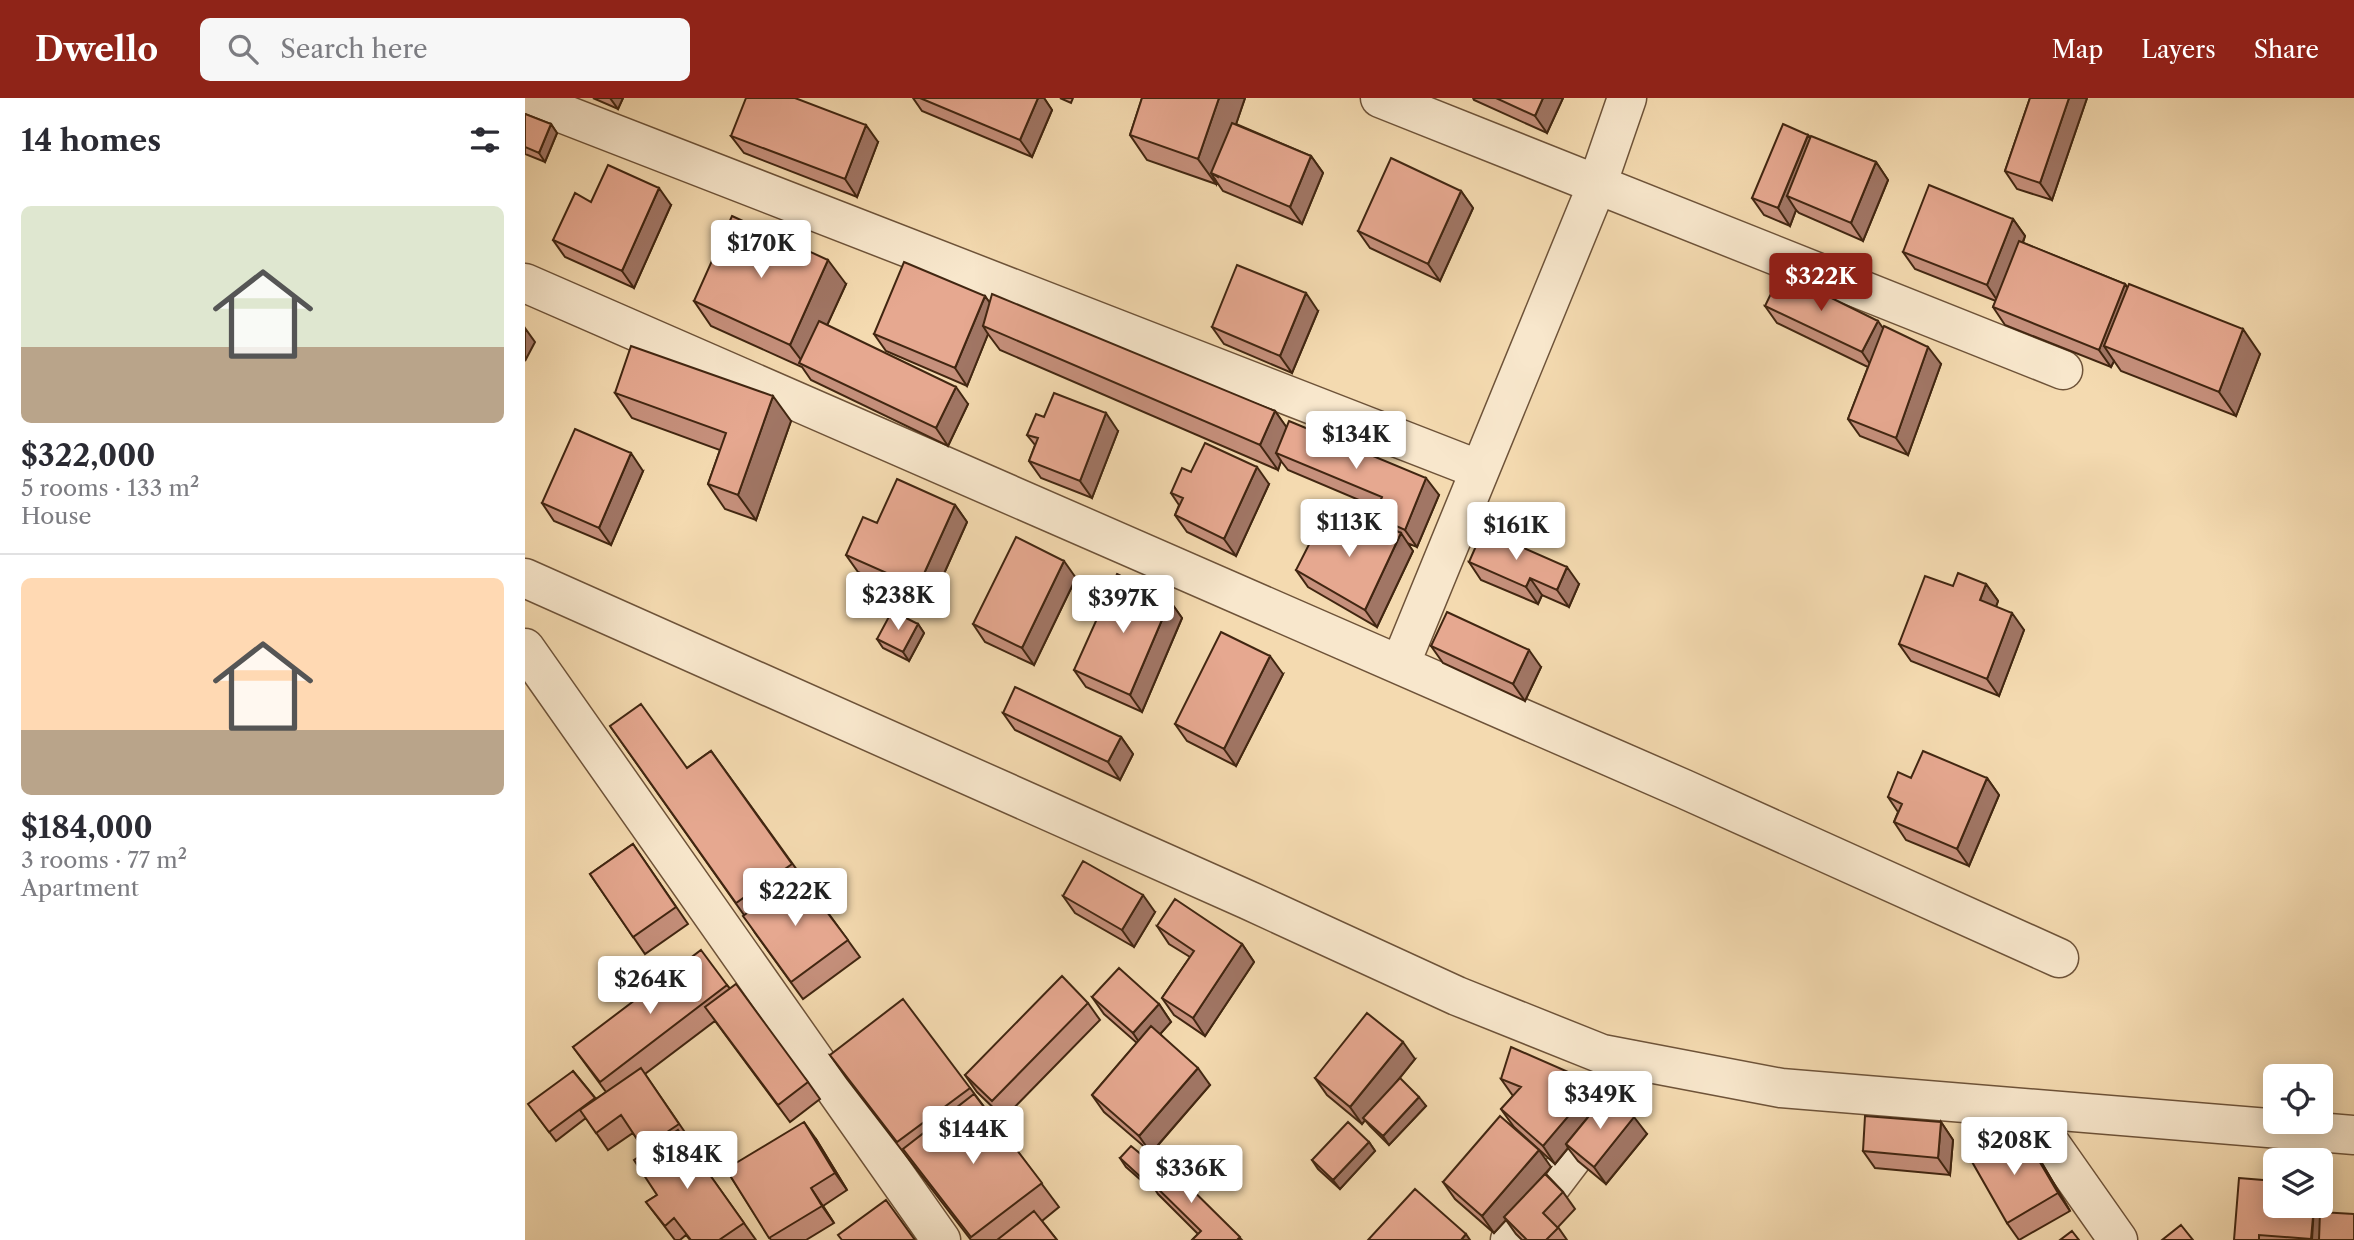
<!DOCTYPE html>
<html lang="en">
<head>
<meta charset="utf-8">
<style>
  :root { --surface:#fff; --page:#f7f7f7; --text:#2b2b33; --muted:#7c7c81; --line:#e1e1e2; --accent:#8f2418 }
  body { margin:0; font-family:"Libre Caslon Text",serif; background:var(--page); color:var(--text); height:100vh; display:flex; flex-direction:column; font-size:26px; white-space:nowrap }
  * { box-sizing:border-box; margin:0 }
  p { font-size:23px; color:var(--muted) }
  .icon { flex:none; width:38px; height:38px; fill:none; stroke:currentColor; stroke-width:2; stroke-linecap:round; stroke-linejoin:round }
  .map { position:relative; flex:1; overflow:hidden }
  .side { display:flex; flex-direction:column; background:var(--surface); width:525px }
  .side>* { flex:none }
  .controls { position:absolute; left:1738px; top:966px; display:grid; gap:14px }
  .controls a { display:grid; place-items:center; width:70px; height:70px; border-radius:10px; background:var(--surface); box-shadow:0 4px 18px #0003; font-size:35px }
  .price { position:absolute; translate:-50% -60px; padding:0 16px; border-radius:7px; background:#fff; color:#222; font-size:23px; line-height:46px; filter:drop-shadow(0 2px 4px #0008) }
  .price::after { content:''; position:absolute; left:50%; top:42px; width:21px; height:16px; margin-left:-10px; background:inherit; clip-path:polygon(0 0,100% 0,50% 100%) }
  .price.on { background:var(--accent); color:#fff }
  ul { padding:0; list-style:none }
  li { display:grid; align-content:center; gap:14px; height:371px; padding:0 21px }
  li+li { border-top:2px solid var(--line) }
  li span { display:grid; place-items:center; height:217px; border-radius:10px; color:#555 }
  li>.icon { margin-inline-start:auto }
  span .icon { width:126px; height:126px; fill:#fffc; stroke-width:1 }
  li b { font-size:30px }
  h2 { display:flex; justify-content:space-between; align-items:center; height:84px; padding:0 21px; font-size:30px }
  header { display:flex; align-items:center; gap:42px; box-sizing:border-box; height:98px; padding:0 35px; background:var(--accent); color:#fff }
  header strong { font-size:33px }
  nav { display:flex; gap:38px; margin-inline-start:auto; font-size:24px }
  .search { width:490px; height:63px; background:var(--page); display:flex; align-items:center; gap:18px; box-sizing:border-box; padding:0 24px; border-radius:10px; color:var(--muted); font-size:26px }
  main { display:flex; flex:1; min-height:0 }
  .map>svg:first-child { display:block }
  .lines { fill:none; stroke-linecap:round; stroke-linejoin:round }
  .minor-casing { stroke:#6e5339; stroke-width:41 }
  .tertiary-casing { stroke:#6e5339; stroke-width:41 }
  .minor { stroke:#f8e7cc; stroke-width:38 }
  .tertiary { stroke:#f8e7cc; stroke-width:38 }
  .wall { fill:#c6907c; stroke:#412611; stroke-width:2 }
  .shaded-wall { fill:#a17665; stroke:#412611; stroke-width:2 }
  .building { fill:#e6a890; stroke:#412611; stroke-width:2 }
</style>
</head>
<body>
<header>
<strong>Dwello</strong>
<div class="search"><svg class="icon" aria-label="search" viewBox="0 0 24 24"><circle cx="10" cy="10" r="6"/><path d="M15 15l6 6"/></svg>Search here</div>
<nav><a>Map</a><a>Layers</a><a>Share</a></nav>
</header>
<main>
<section class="side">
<h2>14 homes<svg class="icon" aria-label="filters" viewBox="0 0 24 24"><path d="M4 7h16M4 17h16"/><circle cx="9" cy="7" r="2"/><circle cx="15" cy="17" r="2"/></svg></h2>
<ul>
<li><span style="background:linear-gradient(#dfe7d0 65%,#b9a48a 0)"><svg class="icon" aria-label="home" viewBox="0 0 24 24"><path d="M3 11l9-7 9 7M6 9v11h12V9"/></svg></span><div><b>$322,000</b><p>5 rooms · 133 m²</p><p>House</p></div></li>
<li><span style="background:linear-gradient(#ffd9b3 70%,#b9a48a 0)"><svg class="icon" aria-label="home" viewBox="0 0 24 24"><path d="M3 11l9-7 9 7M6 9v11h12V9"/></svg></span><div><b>$184,000</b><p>3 rooms · 77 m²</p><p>Apartment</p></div></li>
</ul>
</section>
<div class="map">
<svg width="1829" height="1142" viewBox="0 0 1829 1142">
  <rect width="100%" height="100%" fill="#f4dab0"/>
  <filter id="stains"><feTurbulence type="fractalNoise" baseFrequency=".00286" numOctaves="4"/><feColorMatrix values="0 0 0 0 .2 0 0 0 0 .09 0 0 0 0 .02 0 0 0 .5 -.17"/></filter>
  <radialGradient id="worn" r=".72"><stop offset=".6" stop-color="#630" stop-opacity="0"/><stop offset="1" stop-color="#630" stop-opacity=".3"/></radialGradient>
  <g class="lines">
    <!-- minor casing -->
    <g class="minor-casing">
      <path id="minor" d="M 855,0 L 1538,272
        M 0,1 L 955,372
        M 0,185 L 1159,691 L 1534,860
        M 0,550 L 416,1142
        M 875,567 L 1072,87 L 1102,0
        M 1501,1011 L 1593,1142
        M 985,1142 L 1070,1030 L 1106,962"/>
    </g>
    <!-- tertiary casing -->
    <g class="tertiary-casing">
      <path id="tertiary" d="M 0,480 L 723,802 L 932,898 L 1077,956 L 1256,990 L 1829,1037"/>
    </g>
    <!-- minor -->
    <use href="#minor" class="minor"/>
    <!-- tertiary -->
    <use href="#tertiary" class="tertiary"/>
  </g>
  <!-- wall -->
  <path class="wall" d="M 68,0 L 98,0 L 93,11 Z
    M 388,0 L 519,0 L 527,12 L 507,59 L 397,13 Z
    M 535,0 L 548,0 L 546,5 Z
    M 617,0 L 720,0 L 711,26 L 786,58 L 798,75 L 777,126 L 698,93 L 691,83 L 691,86 L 622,62 L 605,37 Z
    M 948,0 L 1038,0 L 1022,35 L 949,2 Z
    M 1505,0 L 1562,0 L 1527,102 L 1492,91 L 1480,73 Z
    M 0,16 L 26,26 L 32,35 L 20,64 L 0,56 Z
    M 1283,37 L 1286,40 L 1351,64 L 1363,82 L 1338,143 L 1274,115 L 1271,112 L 1265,128 L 1239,117 L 1227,100 Z
    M 206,38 L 353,44 L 332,99 L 219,55 Z
    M 936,93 L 948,110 L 915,183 L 845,150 L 833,133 Z
    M 66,104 L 146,107 L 109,190 L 40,159 L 28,142 Z
    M 1488,121 L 1500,138 L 1498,145 L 1600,186 L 1603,190 L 1735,256 L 1711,318 L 1596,273 L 1589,263 L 1586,269 L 1480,227 L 1468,209 L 1471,203 L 1390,171 L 1378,154 Z
    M 321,186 L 302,227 L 443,306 L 423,348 L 286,282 L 277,269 L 186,228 L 169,203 Z
    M 460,198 L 464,205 L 750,313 L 761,329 L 914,397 L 892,449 L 882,445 L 888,453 L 852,529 L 783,489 L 771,472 L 832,438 L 853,424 L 849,418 L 853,410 L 763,372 L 756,363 L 753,372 L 475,252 L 463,236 L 442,288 L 361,253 L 349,236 Z
    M 1240,208 L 1358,230 L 1416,266 L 1383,357 L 1335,338 L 1323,321 L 1343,269 L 1252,225 Z
    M 793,213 L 767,275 L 699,246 L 687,229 Z
    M 90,295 L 266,323 L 231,422 L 200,411 L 183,386 L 195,352 L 107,320 Z
    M 519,319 L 593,333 L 567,400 L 516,380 L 504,363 L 510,347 L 502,337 Z
    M 118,373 L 86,447 L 29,423 L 17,405 Z
    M 666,374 L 744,386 L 711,458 L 662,434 L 650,417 L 654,407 L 646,395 Z
    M 430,407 L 442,424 L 405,507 L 333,474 L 321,457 L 352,425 Z
    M 944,464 L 1054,486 L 1044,509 L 1017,497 L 1013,506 L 956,482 Z
    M 551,480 L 509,567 L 460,544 L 448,526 Z
    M 1461,486 L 1473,503 L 1471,509 L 1499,532 L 1474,598 L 1386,563 L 1374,546 L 1428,488 Z
    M 645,503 L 657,520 L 617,614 L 561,589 L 549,572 Z
    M 393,526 L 399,535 L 384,563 L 358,550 L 352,541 Z
    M 906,548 L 1016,569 L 1000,603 L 918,565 Z
    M 758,576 L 711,668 L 662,643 L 650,626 Z
    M 478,615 L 596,639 L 608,656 L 595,682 L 490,632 Z
    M 85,628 L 162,670 L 186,653 L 335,859 L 278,901 L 230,835 L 219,817 Z
    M 1386,680 L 1462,680 L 1474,697 L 1444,768 L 1381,742 L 1369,724 L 1373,714 L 1363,699 Z
    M 108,746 L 163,826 L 120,856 L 65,776 Z
    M 538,798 L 630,814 L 609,849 L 550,815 Z
    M 632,828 L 717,846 L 729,864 L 680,938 L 649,917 L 637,900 L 665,859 L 644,846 Z
    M 202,887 L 283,984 L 295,1001 L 265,1024 L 190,923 L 120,976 L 166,1043 L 162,1045 L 231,1142 L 165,1142 L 161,1137 L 155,1142 L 150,1142 L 121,1104 L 132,1097 L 121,1054 L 108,1035 L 83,1052 L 61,1020 L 31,1043 L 10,1015 L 48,973 L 71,1001 L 81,994 L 48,949 Z
    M 567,899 L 634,906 L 646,924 L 635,936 L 685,987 L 628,1053 L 717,1142 L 667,1142 L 673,1136 L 633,1096 L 628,1088 L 626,1091 L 601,1069 L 595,1060 L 617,1057 L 622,1051 L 579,1014 L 567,997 L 612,945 L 579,916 Z
    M 563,905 L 575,922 L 479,1020 L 452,994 L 440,977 Z
    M 305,957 L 445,990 L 534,1109 L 517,1123 L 532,1142 L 446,1142 L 322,981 Z
    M 890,961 L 874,981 L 901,1008 L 864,1047 L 845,1028 L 840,1022 L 837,1026 L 802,997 L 790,980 Z
    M 976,981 L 1078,1001 L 1122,1036 L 1081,1086 L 1053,1063 L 1043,1050 L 1030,1066 L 989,1029 L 976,1011 L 988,998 Z
    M 1416,1024 L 1428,1042 L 1425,1077 L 1350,1070 L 1338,1053 Z
    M 1496,1032 L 1508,1050 L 1545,1113 L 1494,1142 L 1482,1125 Z
    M 291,1041 L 322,1092 L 298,1108 L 309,1125 L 281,1142 L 246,1142 L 201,1071 Z
    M 844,1044 L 850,1053 L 815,1091 L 793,1071 L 787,1062 Z
    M 1026,1069 L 1021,1076 L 1038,1094 L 1050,1111 L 1033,1129 L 1042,1142 L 997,1142 L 991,1136 L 981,1122 L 969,1135 L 930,1101 L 918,1084 Z
    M 1803,1103 L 1802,1114 L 1829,1142 L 1709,1142 Z"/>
  <!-- shaded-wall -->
  <path class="shaded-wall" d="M 85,0 L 98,0 L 93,11 Z
    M 513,0 L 519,0 L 527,12 L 507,59 L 495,42 Z
    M 694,0 L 720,0 L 693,79 L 686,75 L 691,83 L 691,86 L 673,61 Z
    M 1018,0 L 1038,0 L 1022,35 L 1010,18 Z
    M 1544,0 L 1562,0 L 1527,102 L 1515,85 Z
    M 26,26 L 32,35 L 20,64 L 14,55 Z
    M 341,27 L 353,44 L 332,99 L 320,81 Z
    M 1283,37 L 1295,54 L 1262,98 L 1271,112 L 1265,128 L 1253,110 Z
    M 786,58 L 798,75 L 777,126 L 765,109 Z
    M 1351,64 L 1363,82 L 1338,143 L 1326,125 Z
    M 134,90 L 146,107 L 109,190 L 97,173 Z
    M 936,93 L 948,110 L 915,183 L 903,166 Z
    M 1488,121 L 1500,138 L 1474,205 L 1462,187 Z
    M 303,162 L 321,186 L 283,269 L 280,267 L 265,247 Z
    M 1600,186 L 1612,203 L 1579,248 L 1589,263 L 1586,269 L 1574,252 Z
    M 781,195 L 793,213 L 767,275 L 755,258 Z
    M 460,198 L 472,215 L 458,228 L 463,236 L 442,288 L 430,270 Z
    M 1353,223 L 1365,240 L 1349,272 L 1337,254 Z
    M 0,230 L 10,244 L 0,263 Z
    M 1718,231 L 1735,256 L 1711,318 L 1694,294 Z
    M 1403,249 L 1416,266 L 1383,357 L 1371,340 Z
    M 431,289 L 443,306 L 423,348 L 411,330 Z
    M 248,298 L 266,323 L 231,422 L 213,397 Z
    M 750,313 L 767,337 L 751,355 L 756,363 L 753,372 L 735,347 Z
    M 581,315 L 593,333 L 567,400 L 555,383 Z
    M 106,355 L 118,373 L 86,447 L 74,430 Z
    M 732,369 L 744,386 L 711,458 L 699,441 Z
    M 901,380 L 914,397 L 892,449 L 880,432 Z
    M 430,407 L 442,424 L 405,507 L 393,489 Z
    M 876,435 L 888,453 L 852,529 L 840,512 Z
    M 539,463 L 551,480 L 509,567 L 497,550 Z
    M 1042,469 L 1054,486 L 1044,509 L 1032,492 Z
    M 1005,480 L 1017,497 L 1013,506 L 1001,489 Z
    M 1461,486 L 1473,503 L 1467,519 L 1455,502 Z
    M 645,503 L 657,520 L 617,614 L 605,597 Z
    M 1487,515 L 1499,532 L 1474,598 L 1462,581 Z
    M 393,526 L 399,535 L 384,563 L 378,554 Z
    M 1004,552 L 1016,569 L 1000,603 L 988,586 Z
    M 745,558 L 758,576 L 711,668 L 699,651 Z
    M 596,639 L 608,656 L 595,682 L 583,664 Z
    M 1462,680 L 1474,697 L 1444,768 L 1432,751 Z
    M 618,797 L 630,814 L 609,849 L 597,832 Z
    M 717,846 L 729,864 L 680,938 L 668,920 Z
    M 634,906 L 646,924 L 620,953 L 608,935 Z
    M 878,944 L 890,961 L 841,1022 L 838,1020 L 840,1022 L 837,1026 L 825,1009 Z
    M 673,970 L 685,987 L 626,1055 L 614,1038 Z
    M 1066,984 L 1078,1001 L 1041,1046 L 1043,1050 L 1030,1066 L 1018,1048 Z
    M 894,999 L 901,1008 L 864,1047 L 858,1038 Z
    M 1109,1019 L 1122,1036 L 1081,1086 L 1069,1069 Z
    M 279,1024 L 291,1041 L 322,1092 L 310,1075 Z
    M 1416,1024 L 1428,1042 L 1425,1077 L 1413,1060 Z
    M 1496,1032 L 1508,1050 L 1545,1113 L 1533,1095 Z
    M 844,1044 L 850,1053 L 815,1091 L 808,1082 Z
    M 1014,1052 L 1026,1069 L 981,1121 L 979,1119 L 981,1122 L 969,1135 L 957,1118 Z
    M 622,1079 L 628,1088 L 626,1091 L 619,1082 Z
    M 286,1090 L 298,1108 L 309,1125 L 297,1108 Z
    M 1796,1093 L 1803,1103 L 1800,1142 L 1787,1142 L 1789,1108 L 1796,1108 Z
    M 941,1136 L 945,1142 L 936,1142 Z"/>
  <!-- building -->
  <path class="building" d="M 221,0 L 270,0 L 341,27 L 320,81 L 206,38 Z
    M 395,0 L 513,0 L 495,42 Z
    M 617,0 L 694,0 L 673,61 L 605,37 Z
    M 971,0 L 1018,0 L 1010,18 Z
    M 1505,0 L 1544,0 L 1515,85 L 1480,73 Z
    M 0,16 L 26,26 L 14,55 L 0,49 Z
    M 707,25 L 786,58 L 765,109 L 686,75 Z
    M 1258,26 L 1283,37 L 1253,110 L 1227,100 Z
    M 1286,38 L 1351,64 L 1326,125 L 1262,98 Z
    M 866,60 L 936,93 L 903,166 L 833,133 Z
    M 83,67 L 134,90 L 97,173 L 28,142 L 50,95 L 66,104 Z
    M 1404,87 L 1488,121 L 1462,187 L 1378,154 Z
    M 207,118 L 303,162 L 265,247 L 169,203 Z
    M 1494,143 L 1600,186 L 1574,252 L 1468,209 Z
    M 379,164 L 460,198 L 430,270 L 349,236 Z
    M 712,167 L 781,195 L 755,258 L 687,229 Z
    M 1256,175 L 1353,223 L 1337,254 L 1240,208 Z
    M 1604,186 L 1718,231 L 1694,294 L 1579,248 Z
    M 467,196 L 750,313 L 735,347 L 458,228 Z
    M 294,223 L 431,289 L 411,330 L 274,265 Z
    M 1359,228 L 1403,249 L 1371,340 L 1323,321 Z
    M 106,248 L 248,298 L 213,397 L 183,386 L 201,335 L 90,295 Z
    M 529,295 L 581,315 L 555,383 L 504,363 L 513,340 L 502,337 L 511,316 L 519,319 Z
    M 764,323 L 901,380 L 880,432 L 849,418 L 857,399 L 751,355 Z
    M 50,331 L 106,355 L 74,430 L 17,405 Z
    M 680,345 L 732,369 L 699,441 L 650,417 L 658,400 L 646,395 L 657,370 L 666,374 Z
    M 372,381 L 430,407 L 393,489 L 321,457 L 338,419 L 352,425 Z
    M 798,419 L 832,438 L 844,420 L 876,435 L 840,512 L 771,472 Z
    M 958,432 L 1042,469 L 1032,492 L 1005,480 L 1001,489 L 944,464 Z
    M 491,439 L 539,463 L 497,550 L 448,526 Z
    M 1433,475 L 1461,486 L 1455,502 L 1487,515 L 1462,581 L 1374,546 L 1400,478 L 1428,488 Z
    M 592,476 L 645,503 L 605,597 L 549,572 Z
    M 367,513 L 393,526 L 378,554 L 352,541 Z
    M 922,514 L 1004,552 L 988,586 L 906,548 Z
    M 696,534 L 745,558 L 699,651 L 650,626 Z
    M 490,589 L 596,639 L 583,664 L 478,615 Z
    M 116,606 L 162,670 L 186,653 L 267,766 L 211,805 L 85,628 Z
    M 1398,653 L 1462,680 L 1432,751 L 1369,724 L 1377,706 L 1363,699 L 1373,674 L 1386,680 Z
    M 108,746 L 151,809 L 108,839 L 65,776 Z
    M 558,763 L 618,797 L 597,832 L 538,798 Z
    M 274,777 L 323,842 L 266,884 L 218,818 Z
    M 650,801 L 717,846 L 668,920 L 637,900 L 669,853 L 632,828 Z
    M 176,852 L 202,887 L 75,984 L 48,949 Z
    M 594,870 L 634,906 L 608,935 L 567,899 Z
    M 537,878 L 563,905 L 467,1003 L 440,977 Z
    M 211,886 L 283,984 L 253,1007 L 180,909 Z
    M 378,901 L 445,990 L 372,1044 L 305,957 Z
    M 842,915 L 878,944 L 825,1009 L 790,980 Z
    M 626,928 L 673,970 L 614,1038 L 567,997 Z
    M 986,949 L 1066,984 L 1058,1001 L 1018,1048 L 976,1011 L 996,989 L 976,981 Z
    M 116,970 L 154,1026 L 118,1050 L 96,1017 L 71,1035 L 55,1012 Z
    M 48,973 L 70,1000 L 24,1034 L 3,1006 Z
    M 875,980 L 894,999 L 858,1038 L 838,1020 Z
    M 449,996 L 517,1085 L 446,1139 L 378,1051 Z
    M 1082,996 L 1109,1019 L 1069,1069 L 1041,1046 Z
    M 975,1018 L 1014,1052 L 957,1118 L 918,1084 Z
    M 1340,1018 L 1416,1024 L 1413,1060 L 1338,1053 Z
    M 279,1024 L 310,1075 L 286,1090 L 297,1108 L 244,1140 L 201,1071 Z
    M 823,1024 L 844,1044 L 808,1082 L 787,1062 Z
    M 153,1032 L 219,1125 L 194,1142 L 166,1142 L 149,1120 L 140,1128 L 121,1104 L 132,1097 L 109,1062 Z
    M 1496,1032 L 1533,1095 L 1482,1125 L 1446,1062 Z
    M 606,1048 L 617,1057 L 624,1049 L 638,1062 L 621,1079 L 622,1079 L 619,1082 L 595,1060 Z
    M 637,1062 L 715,1139 L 712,1142 L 667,1142 L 676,1133 L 621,1079 Z
    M 1020,1076 L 1038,1094 L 1018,1115 L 1033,1130 L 1021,1142 L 1002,1142 L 979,1119 Z
    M 1714,1080 L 1750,1083 L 1750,1108 L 1789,1108 L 1786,1141 L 1734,1137 L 1734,1142 L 1709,1142 Z
    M 890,1091 L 941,1136 L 936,1142 L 843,1142 Z
    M 361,1102 L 390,1142 L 317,1142 L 313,1137 Z
    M 509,1113 L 532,1142 L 472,1142 Z
    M 1795,1114 L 1829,1116 L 1829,1142 L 1794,1142 Z
    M 1656,1127 L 1668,1142 L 1637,1142 Z
    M 1547,1133 L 1554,1142 L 1535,1142 Z"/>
  <rect width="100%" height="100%" filter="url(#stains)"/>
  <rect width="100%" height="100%" fill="url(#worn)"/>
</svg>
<div class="controls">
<a><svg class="icon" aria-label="locate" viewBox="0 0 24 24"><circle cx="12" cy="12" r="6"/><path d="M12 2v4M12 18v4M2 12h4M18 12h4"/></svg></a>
<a><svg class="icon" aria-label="layers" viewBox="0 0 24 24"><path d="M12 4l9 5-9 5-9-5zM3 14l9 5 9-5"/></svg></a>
</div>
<b class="price" style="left:236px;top:182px">$170K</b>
<b class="price on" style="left:1296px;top:215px">$322K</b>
<b class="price" style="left:831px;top:373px">$134K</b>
<b class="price" style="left:824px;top:461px">$113K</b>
<b class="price" style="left:991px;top:464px">$161K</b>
<b class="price" style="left:373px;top:534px">$238K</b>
<b class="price" style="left:598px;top:537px">$397K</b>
<b class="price" style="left:270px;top:830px">$222K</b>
<b class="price" style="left:125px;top:918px">$264K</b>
<b class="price" style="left:1075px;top:1033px">$349K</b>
<b class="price" style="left:448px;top:1068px">$144K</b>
<b class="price" style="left:1489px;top:1079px">$208K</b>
<b class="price" style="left:162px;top:1093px">$184K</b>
<b class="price" style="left:666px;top:1107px">$336K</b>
</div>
</main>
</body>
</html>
